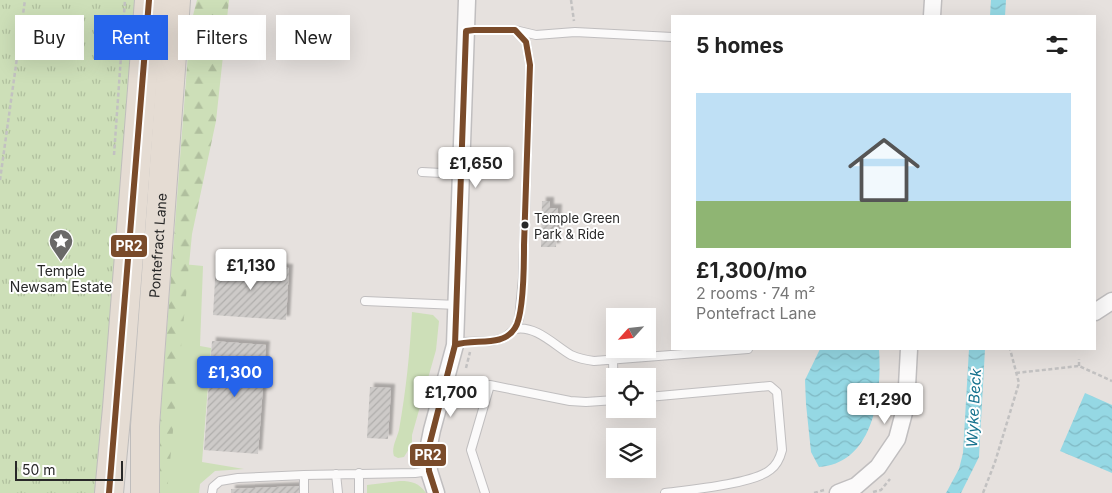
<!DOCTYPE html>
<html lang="en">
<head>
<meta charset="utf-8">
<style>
  :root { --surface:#fff; --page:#f2f2f2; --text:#222; --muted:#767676; --accent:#2563eb }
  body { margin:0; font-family:Inter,sans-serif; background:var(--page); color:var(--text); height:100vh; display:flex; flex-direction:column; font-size:19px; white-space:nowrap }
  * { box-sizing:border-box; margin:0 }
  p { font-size:16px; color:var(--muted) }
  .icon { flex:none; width:28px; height:28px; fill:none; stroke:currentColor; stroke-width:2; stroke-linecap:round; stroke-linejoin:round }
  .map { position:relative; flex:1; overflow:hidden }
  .drawer { position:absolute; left:671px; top:15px; width:425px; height:335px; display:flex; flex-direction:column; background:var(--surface); border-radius:0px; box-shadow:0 5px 20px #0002 }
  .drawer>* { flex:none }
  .hud { position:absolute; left:15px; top:15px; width:475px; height:45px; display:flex; gap:10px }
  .needle { width:32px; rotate:243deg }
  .fabs { position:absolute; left:606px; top:308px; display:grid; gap:10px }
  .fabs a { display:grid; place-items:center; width:50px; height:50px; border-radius:0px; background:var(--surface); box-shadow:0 5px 20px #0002; font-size:25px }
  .scale { position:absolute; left:15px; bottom:12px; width:108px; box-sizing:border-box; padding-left:5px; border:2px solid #282828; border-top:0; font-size:14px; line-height:18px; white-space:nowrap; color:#282828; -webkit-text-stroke:4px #fff; paint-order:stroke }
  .price { position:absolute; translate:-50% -42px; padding:0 11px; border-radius:5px; background:#fff; color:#222; font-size:16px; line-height:32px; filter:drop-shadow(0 1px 2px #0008) }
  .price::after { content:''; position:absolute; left:50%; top:30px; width:15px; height:11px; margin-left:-8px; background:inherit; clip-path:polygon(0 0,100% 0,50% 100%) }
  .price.on { background:var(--accent); color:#fff }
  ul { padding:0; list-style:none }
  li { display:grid; align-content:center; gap:10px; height:265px; padding:0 25px }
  li span { display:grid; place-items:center; height:155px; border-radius:0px; color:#555 }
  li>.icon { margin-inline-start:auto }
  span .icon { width:90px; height:90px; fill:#fffc; stroke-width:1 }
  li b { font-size:21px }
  h2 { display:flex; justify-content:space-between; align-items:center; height:60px; padding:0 25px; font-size:21px }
  .chip { padding:0 18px; border-radius:0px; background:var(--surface); box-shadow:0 5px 20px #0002; font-size:18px; line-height:45px }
  .chip.on { background:var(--accent); color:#fff }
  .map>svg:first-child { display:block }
  .grass { fill:#cddfb8 }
  .forest { fill:url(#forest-firs) }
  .park { fill:url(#park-tufts) }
  .water { fill:url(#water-waves) }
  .building { fill:url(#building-hatch); filter:url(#shadow) }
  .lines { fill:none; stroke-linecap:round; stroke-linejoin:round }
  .service-casing { stroke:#c0bebf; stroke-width:10 }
  .minor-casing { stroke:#c0bebf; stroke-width:19 }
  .trunk-casing { stroke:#bfbdbc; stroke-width:30 }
  .path { stroke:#c2c1c1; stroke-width:2.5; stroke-dasharray:4 2.5; stroke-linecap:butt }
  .service { stroke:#fbfafa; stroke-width:8 }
  .minor { stroke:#fbfafa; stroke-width:16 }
  .trunk { stroke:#e5dcd3; stroke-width:28 }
  .bus-1-casing { stroke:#fff; stroke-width:10 }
  .bus-1 { stroke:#7a4b2a; stroke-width:6 }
  .bus-dot { fill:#282828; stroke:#fff; stroke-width:2 }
  .labels { text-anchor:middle; stroke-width:4; stroke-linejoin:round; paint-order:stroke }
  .bus-label { font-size:13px; fill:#282828; stroke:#fff; text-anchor:start }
  .street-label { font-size:14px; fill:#282828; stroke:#fff }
  .poi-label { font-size:14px; fill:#282828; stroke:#fff }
  .water-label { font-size:15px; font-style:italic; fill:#15728e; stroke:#fff }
  .line-badge { stroke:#fff; stroke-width:2 }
  .badge-label { font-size:14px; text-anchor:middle; font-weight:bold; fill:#fff }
</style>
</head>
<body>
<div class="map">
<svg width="1112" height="493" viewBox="0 0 1112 493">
  <defs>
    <pattern id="forest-firs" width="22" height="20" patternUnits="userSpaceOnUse" patternTransform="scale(1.25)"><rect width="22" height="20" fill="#cddfb8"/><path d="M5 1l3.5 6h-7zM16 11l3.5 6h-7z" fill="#b0bf9e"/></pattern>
    <pattern id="park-tufts" width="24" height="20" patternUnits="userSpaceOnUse" patternTransform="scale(1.25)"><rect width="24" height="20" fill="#cddfb8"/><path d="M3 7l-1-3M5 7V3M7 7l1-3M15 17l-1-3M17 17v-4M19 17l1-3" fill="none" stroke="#b0bf9e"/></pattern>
    <pattern id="water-waves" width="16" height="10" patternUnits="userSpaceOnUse" patternTransform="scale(1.25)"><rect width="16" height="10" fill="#95d8e4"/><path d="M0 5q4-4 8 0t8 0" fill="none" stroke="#80b9c4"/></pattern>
    <pattern id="building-hatch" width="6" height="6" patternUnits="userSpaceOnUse" patternTransform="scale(1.25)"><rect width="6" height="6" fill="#cdcac8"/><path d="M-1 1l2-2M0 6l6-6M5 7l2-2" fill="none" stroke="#b0aeac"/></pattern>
    <filter id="shadow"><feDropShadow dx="4" dy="-4" stdDeviation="1" flood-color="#0004"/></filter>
  </defs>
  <rect width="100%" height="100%" fill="#e6e1de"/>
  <!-- grass -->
  <path class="grass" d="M 172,263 L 203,266 L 200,346 L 211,348 L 202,462 L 244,469 L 215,471 L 200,484 L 199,493 L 155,493 Z
    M 412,312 L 433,315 L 439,321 L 436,350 L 412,435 L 412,444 L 404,457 L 398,458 L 394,456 C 391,448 397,438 399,430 C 406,391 410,352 412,312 Z
    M 400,481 C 412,481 419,483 426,493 L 367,493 L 367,485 Z"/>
  <!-- forest -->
  <path class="forest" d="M 197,0 L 229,0 L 216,121 L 192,234 L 167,493 L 157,493 L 159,435 L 190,27 Z"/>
  <!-- park -->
  <path class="park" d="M 0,0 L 141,0 L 99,493 L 0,493 Z"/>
  <!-- water -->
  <path class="water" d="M 991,0 L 1006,0 L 1005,16 L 990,16 Z
    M 820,349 L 879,349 C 882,392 875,463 819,467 L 811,452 L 806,404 L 805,380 Z
    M 969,349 L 985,349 L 979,457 L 961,493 L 946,493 L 959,469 L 963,453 Z
    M 1085,393 L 1112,405 L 1112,473 L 1060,451 Z"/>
  <!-- building -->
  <path class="building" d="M 542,201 L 550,201 L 550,208 L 558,208 L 556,247 L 541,247 Z
    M 216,263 L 289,268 L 286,320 L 213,315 Z
    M 212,341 L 266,345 L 258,454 L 204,450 Z
    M 370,387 L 391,388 L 388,439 L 367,438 Z
    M 300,486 L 300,493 L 231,493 L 231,489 Z"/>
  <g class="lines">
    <!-- service casing -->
    <g class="service-casing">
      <path id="service" d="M 466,31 L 474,30 L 515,30 L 536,35 L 575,32 L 672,37
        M 422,172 L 461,174
        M 365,301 L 457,305
        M 515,329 C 536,325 554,345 571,355 C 578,358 586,360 594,361 L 748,349
        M 455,345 L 463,342 L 493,341 L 504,338 L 515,329 L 519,319 L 523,278 L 530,65 L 526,42 L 515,30
        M 613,360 L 614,400
        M 648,397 L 770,386 L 777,392 L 782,450 C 780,458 777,465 770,470 C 753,484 688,490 665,493
        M 336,474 L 338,493
        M 304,475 L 304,493
        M 212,493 L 213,487 L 220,481 L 238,478 L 304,475 L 415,473 L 429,471
        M 359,493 L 359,473
        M 485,493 L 471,450 L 490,385 L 570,401 L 586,402 L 615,400"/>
    </g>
    <!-- minor casing -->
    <g class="minor-casing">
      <path id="minor" d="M 932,16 L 933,0
        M 1095,312 L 1112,301
        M 436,493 L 429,471 L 428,450 L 432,430 L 455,345 L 467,0
        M 838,493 L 856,486 L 878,467 L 897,439 L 906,405 L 909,349"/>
    </g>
    <!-- trunk casing -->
    <g class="trunk-casing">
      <g id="trunk">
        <path d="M 109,493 L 117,408 L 149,0"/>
        <path id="s1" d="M 145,493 L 145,426 L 176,0"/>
      </g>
    </g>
    <!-- path -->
    <path class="path" d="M 571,0 L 574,21
      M 114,155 L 125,0
      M 0,180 L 25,0
      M 1079,366 L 1079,359
      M 466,368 L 470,352
      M 1016,373 L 1079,366 L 1112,381
      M 873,492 L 881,490 L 890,479
      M 814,493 L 824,490
      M 983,493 L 995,462 L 1019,383 L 1010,349"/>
    <!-- service -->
    <use href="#service" class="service"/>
    <!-- minor -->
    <use href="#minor" class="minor"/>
    <!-- trunk -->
    <use href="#trunk" class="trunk"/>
    <!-- bus-1 casing -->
    <g class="bus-1-casing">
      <path id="bus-1" d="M 474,30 L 515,30 L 526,42 L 530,65 C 528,125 526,185 524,245 C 524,262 524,315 515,328 C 503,348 474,338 455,345 L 466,31 Z
        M 109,493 L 149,0
        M 436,493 L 429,471 L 428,450 L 455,345"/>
    </g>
    <!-- bus-1 -->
    <use href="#bus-1" class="bus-1"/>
  </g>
  <!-- icons -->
  <defs>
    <g id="sight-pin" transform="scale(1.25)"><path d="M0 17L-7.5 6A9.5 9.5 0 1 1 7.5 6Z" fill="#6a6968" stroke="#fff"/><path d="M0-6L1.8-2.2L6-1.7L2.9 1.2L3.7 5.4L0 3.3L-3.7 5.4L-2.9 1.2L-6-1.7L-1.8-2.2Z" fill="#fff"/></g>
  </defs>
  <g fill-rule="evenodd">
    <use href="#sight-pin" x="61" y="241"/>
  </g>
  <!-- markers -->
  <circle class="bus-dot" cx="525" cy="225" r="4.5"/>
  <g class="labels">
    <!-- bus labels -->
    <g class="bus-label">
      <text x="534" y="223">Temple Green<tspan x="534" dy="16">Park &amp; Ride</tspan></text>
    </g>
    <!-- street labels -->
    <g class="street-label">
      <text dy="5" stroke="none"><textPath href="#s1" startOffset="248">Pontefract Lane</textPath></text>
    </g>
    <!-- poi labels -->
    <g class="poi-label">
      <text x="61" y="276">Temple<tspan x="61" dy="16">Newsam Estate</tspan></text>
    </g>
    <!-- water labels -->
    <g class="water-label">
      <text transform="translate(974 408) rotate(-87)" y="5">Wyke Beck</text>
    </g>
  </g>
  <g class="line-badge">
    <rect x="110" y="234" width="38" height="24" rx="5" fill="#7a4b2a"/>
    <rect x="409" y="443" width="38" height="24" rx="5" fill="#7a4b2a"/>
  </g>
  <g class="badge-label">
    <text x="129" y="251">PR2</text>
    <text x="428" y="460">PR2</text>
  </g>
</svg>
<div class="fabs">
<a><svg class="needle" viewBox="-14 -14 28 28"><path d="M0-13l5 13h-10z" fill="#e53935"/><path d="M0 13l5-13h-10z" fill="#767676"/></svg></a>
<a><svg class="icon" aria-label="locate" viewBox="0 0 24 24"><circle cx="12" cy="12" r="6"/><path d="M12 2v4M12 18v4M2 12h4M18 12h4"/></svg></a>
<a><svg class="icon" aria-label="layers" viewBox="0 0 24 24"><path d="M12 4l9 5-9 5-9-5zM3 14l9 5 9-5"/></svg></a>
</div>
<div class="scale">50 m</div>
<b class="price" style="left:476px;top:189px">£1,650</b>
<b class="price" style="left:251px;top:291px">£1,130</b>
<b class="price on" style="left:235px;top:398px">£1,300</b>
<b class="price" style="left:451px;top:418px">£1,700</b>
<b class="price" style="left:885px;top:425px">£1,290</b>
<div class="hud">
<a class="chip">Buy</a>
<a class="chip on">Rent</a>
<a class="chip">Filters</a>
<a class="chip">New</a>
</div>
<section class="drawer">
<h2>5 homes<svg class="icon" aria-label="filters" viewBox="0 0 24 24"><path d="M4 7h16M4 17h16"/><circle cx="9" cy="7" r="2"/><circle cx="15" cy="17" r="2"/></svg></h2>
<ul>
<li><span style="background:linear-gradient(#bfe0f5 70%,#8fb573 0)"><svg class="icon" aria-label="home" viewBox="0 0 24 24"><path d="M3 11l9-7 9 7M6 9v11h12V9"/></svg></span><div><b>£1,300/mo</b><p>2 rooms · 74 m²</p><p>Pontefract Lane</p></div></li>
</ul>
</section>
</div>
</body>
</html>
